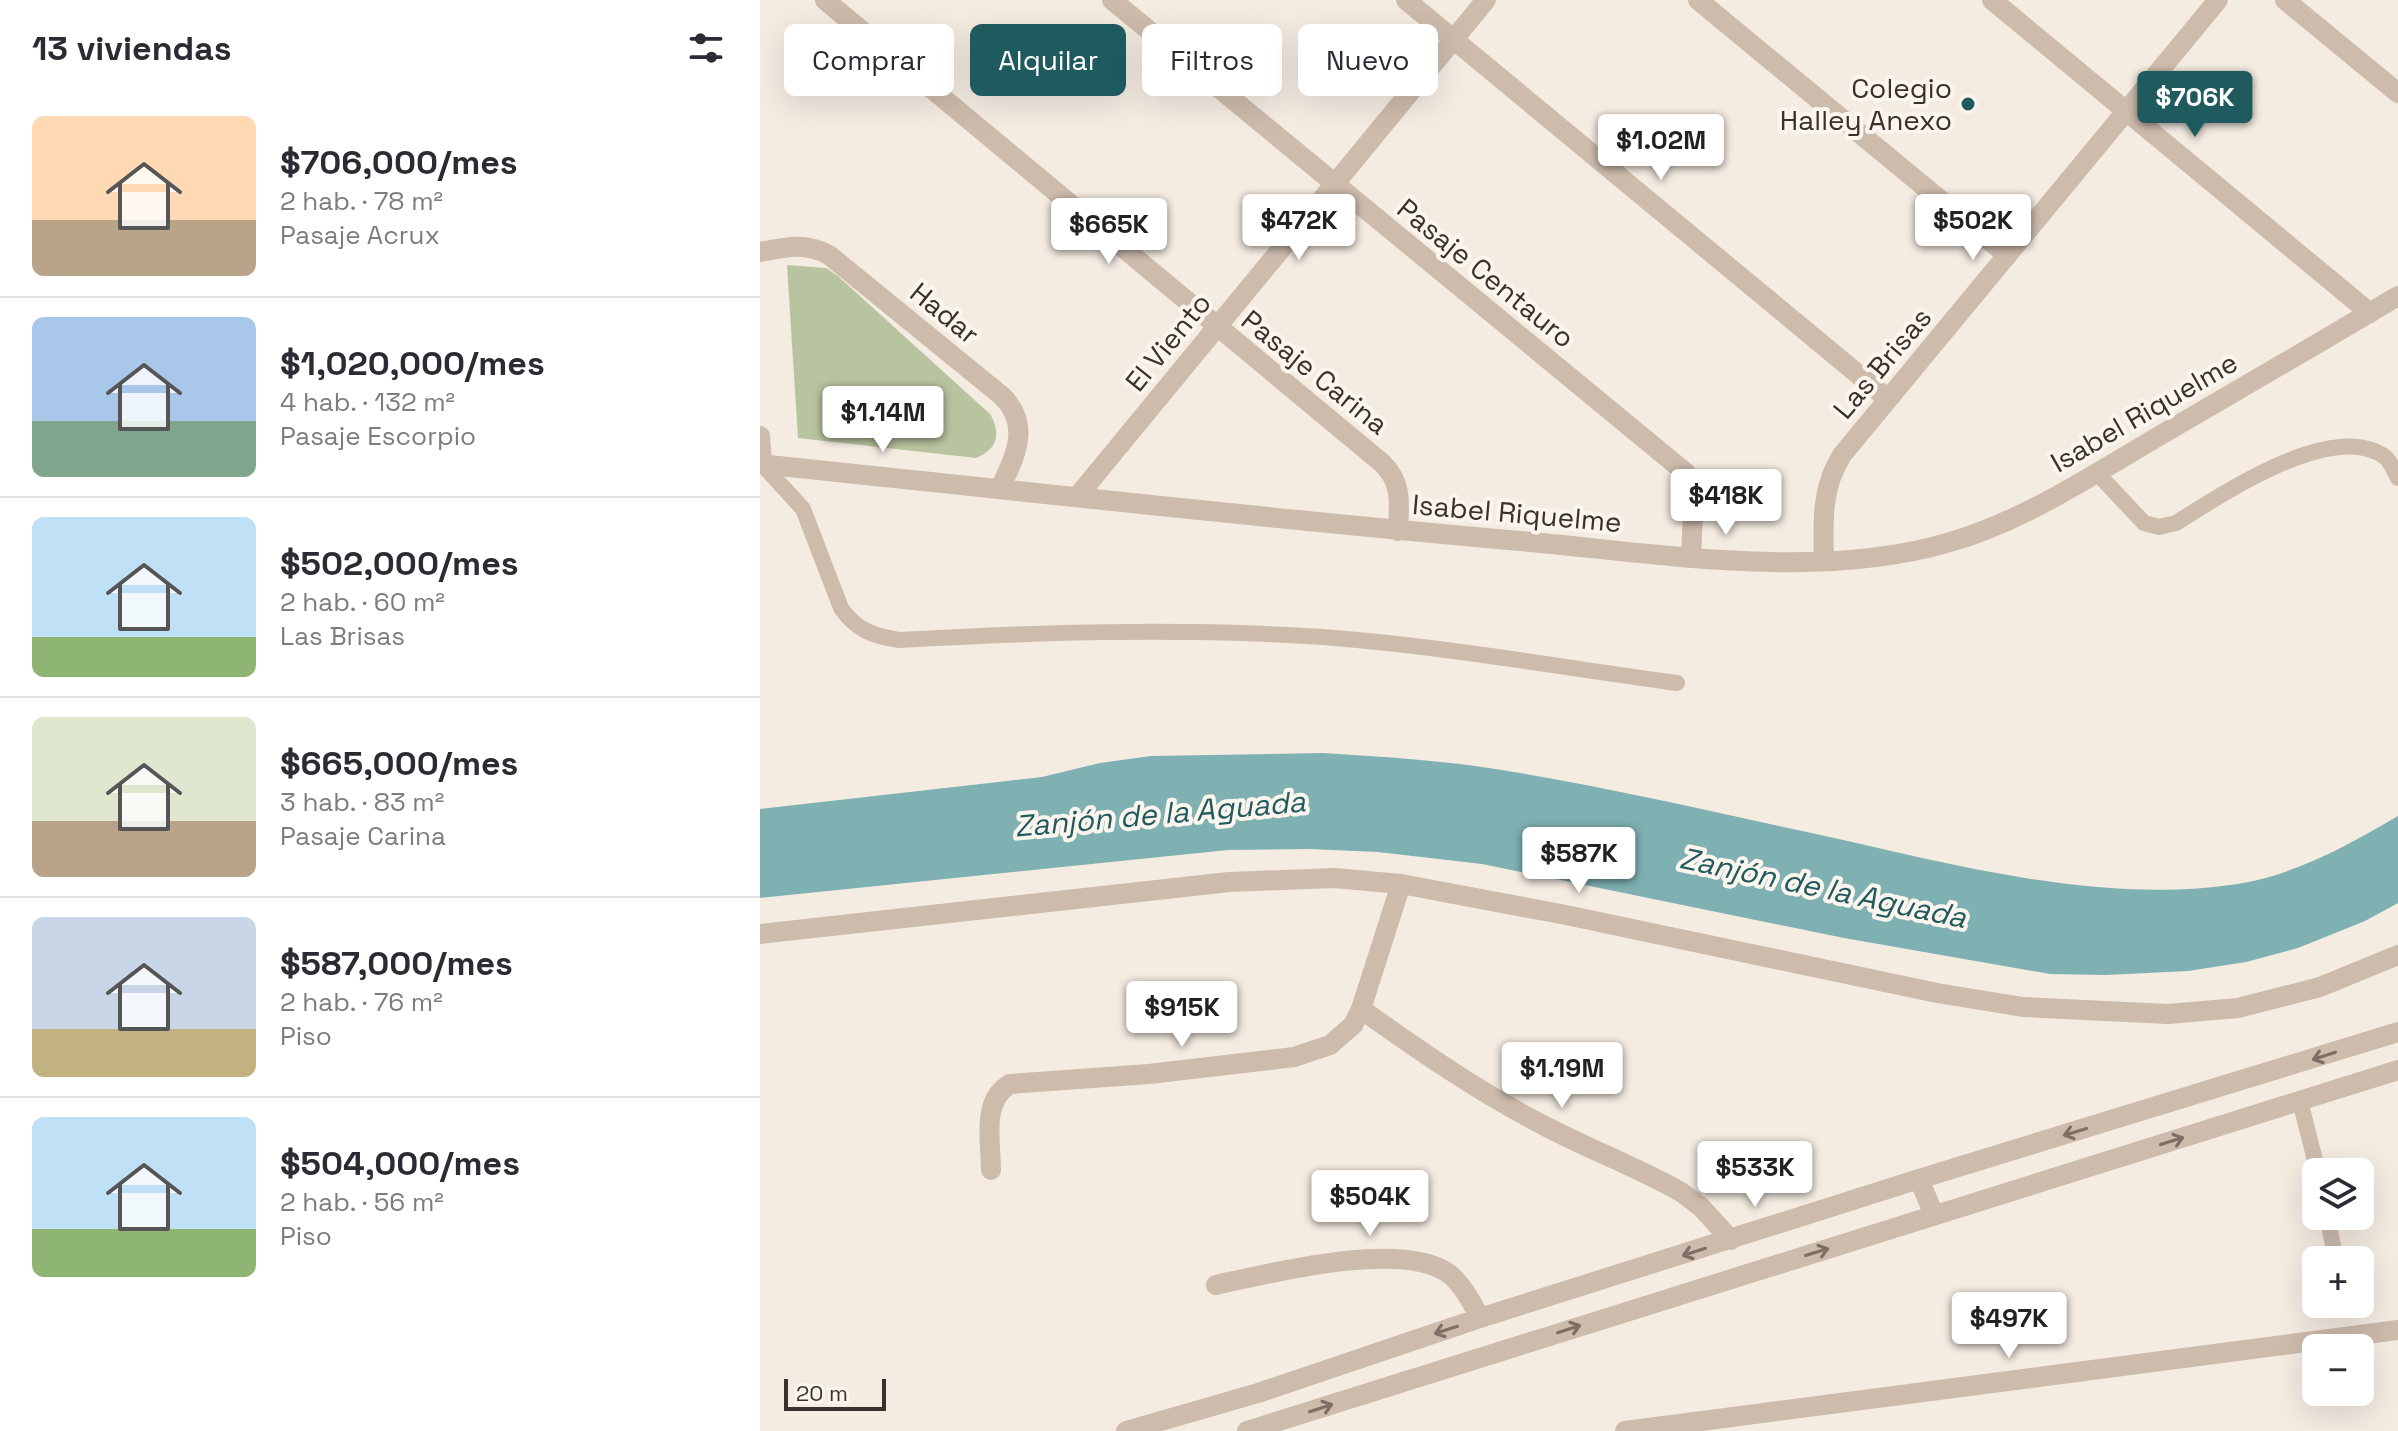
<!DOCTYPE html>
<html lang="es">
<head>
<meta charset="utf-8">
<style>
  :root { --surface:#fff; --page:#f7f7f7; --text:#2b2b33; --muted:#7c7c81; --line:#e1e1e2; --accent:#1f5a5e }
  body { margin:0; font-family:"Space Grotesk",sans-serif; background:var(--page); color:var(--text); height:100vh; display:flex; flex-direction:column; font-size:30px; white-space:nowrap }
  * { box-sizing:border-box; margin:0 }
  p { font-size:26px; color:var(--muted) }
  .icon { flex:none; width:44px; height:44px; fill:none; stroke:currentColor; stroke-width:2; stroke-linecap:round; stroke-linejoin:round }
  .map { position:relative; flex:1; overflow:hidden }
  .side { display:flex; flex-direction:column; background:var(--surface); width:760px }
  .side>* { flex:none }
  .top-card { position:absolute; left:24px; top:24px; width:760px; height:72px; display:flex; gap:16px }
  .controls { position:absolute; left:1542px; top:1158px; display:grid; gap:16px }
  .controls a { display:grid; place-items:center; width:72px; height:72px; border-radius:12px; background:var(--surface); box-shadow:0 8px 32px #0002; font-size:40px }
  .scale { position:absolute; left:24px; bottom:20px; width:102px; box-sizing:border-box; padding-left:8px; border:4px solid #3b302b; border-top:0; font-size:22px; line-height:28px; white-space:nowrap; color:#3b302b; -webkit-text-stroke:6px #fbf5ee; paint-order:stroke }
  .price { position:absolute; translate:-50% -68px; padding:0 18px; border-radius:8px; background:#fff; color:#222; font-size:26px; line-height:52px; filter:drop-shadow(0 2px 4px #0008) }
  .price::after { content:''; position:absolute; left:50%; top:48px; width:24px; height:18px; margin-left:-12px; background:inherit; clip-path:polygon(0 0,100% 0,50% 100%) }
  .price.active { background:var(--accent); color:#fff }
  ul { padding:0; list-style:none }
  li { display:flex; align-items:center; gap:24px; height:200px; padding:0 32px }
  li+li { border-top:2px solid var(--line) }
  li span { display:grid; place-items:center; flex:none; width:224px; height:160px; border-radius:12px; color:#555 }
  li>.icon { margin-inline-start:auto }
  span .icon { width:96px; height:96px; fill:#fffc; stroke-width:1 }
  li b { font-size:34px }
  h2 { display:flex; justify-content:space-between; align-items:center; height:96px; padding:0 32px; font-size:34px }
  .pill { padding:0 28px; border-radius:12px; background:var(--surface); box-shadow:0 8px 32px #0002; font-size:28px; line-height:72px }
  .pill.active { background:var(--accent); color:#fff }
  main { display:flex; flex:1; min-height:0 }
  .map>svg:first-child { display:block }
  .green { fill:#b8c4a0 }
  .water { fill:#7fb0b2 }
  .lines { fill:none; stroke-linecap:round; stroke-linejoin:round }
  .service { stroke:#cdbbac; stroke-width:16 }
  .minor { stroke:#cdbbac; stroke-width:20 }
  .tertiary { stroke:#cdbbac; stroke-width:20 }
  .oneway { stroke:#7d6f65 }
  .poi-dot { fill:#1f5a5e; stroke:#fbf5ee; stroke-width:3 }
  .labels { text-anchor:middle; stroke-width:8; stroke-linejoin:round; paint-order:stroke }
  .poi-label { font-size:28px; fill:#3b302b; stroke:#fbf5ee; text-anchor:end }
  .street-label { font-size:28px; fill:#3b302b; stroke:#fbf5ee }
  .water-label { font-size:30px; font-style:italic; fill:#1f5a5e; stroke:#fbf5ee }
</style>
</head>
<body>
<main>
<section class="side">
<h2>13 viviendas<svg class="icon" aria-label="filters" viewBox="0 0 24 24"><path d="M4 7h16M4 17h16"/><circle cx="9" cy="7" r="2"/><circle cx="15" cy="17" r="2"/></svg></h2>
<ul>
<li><span style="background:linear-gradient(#ffd9b3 65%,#b9a48a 0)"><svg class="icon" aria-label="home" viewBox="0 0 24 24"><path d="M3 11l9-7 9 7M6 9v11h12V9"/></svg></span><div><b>$706,000/mes</b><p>2 hab. · 78 m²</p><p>Pasaje Acrux</p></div></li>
<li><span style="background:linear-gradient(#a9c7e8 65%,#7fa58c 0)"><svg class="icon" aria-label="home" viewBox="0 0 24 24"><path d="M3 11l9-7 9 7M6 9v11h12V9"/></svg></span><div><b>$1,020,000/mes</b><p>4 hab. · 132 m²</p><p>Pasaje Escorpio</p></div></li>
<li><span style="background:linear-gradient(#bfe0f5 75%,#8fb573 0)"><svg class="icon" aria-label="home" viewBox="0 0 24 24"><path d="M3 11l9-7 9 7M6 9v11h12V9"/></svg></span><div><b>$502,000/mes</b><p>2 hab. · 60 m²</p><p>Las Brisas</p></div></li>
<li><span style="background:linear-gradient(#dfe7d0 65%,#b9a48a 0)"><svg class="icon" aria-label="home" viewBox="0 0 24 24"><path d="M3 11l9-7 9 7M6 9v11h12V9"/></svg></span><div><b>$665,000/mes</b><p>3 hab. · 83 m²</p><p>Pasaje Carina</p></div></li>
<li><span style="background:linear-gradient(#c9d6e8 70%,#c2b280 0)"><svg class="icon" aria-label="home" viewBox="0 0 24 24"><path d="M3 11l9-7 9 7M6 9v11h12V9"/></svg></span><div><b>$587,000/mes</b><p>2 hab. · 76 m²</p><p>Piso</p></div></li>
<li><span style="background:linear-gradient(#bfe0f5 70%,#8fb573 0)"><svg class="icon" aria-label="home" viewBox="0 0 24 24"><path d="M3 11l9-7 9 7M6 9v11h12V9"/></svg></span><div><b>$504,000/mes</b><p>2 hab. · 56 m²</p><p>Piso</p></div></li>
</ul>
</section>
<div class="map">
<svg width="1638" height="1431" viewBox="0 0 1638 1431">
  <rect width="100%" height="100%" fill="#f4ebe1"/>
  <!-- green -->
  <path class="green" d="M 27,265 L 66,268 L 79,277 L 230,414 C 241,433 238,449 216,458 L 38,438 Z"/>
  <!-- water -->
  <path class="water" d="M 563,753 C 612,756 660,759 708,765 C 822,781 935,808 1047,832 C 1185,862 1341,907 1483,883 C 1539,873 1590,844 1638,816 L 1638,903 L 1605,921 L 1538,948 L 1486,962 L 1428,971 L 1346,975 L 1290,974 L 1084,938 L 722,864 L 618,852 L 549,849 L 468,850 L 0,898 L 0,809 L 282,777 L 340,763 L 391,756 Z"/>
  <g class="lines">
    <!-- service -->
    <path class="service" d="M 2,464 L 43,509 L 81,608 C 96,630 113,636 139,640 C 280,632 422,628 563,637 C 681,646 800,667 917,683
      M 1337,473 L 1384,523 L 1399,527 L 1416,523 C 1461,495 1573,419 1625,457 C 1631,461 1634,472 1638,478
      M 1540,1101 L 1558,1172
      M 1567,1216 L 1576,1260"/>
    <!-- minor -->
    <path class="minor" d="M 65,0 L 622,463 C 643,483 639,504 638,531
      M 352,0 L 926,473 L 934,493 L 931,556
      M 646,0 L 1128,399
      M 938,0 L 1247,255
      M 1232,0 L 1610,313
      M 1525,0 L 1638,93
      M 0,252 C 25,247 46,242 69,255 L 242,396 C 271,424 256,456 240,488
      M 317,497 L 726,0
      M 1064,560 C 1063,522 1061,488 1082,455 L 1458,0
      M 0,934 L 469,882 L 574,878 L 641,884 L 806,915 L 1177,993 L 1263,1007 L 1408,1014 L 1478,1008 L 1560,987 L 1638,955
      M 601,1009 C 660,1051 719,1092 783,1125 C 828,1149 877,1167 921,1192 L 941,1207 L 971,1240
      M 231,1170 C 231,1141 221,1101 250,1084 L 389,1074 L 534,1057 L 570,1045 L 593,1025 L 601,1009 L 641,884
      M 1159,1179 L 1174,1215
      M 456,1285 C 511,1273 640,1240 688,1273 C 702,1283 712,1303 720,1318
      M 366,1431 L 498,1393 L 720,1318 L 1159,1179 L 1638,1032
      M 487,1431 L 1638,1070
      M 865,1431 L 1638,1330"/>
    <!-- tertiary -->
    <path class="tertiary" d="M 0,436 L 2,464
      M 0,464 C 253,490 507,519 760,541 C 896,553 1055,581 1187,543 C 1261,522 1328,478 1394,439 C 1475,392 1557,344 1638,296"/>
  </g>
  <!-- one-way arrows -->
  <defs><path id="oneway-shaft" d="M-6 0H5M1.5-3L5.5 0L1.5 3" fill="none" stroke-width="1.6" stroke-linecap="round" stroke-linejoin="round" transform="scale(2)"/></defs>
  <g class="oneway">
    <use href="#oneway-shaft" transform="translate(1564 1056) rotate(162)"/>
    <use href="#oneway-shaft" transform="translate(1315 1132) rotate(163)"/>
    <use href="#oneway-shaft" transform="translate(1412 1141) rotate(-17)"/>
    <use href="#oneway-shaft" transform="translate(934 1252) rotate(162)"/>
    <use href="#oneway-shaft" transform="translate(1057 1252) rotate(-17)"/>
    <use href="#oneway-shaft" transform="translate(809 1329) rotate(-18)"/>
    <use href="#oneway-shaft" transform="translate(686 1330) rotate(162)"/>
    <use href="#oneway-shaft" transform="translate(561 1408) rotate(-18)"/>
  </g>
  <!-- markers -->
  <circle class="poi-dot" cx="1208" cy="104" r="8"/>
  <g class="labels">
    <!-- poi labels -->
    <g class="poi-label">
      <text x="1192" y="98">Colegio<tspan x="1192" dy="32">Halley Anexo</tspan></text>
    </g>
    <!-- street labels -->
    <g class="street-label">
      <text transform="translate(726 273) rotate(39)" y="10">Pasaje Centauro</text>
      <text transform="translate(185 313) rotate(39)" y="10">Hadar</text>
      <text transform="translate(408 342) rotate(-51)" y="10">El Viento</text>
      <text transform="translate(1122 363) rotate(-50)" y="10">Las Brisas</text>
      <text transform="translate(555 372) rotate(39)" y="10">Pasaje Carina</text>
      <text transform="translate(1384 412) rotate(-30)" y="10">Isabel Riquelme</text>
      <text transform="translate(757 513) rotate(5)" y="10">Isabel Riquelme</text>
    </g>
    <!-- water labels -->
    <g class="water-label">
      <text transform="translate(400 814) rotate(-5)" y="10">Zanjón de la Aguada</text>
      <text transform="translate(1063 888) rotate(12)" y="10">Zanjón de la Aguada</text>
    </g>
  </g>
</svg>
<div class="controls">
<a><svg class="icon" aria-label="layers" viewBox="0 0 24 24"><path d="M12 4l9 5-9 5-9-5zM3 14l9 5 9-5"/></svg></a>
<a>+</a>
<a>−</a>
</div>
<div class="scale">20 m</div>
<b class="price active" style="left:1435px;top:139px">$706K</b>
<b class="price" style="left:901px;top:182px">$1.02M</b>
<b class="price" style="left:539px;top:262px">$472K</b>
<b class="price" style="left:1213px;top:262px">$502K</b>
<b class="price" style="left:349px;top:266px">$665K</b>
<b class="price" style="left:123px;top:454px">$1.14M</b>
<b class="price" style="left:966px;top:537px">$418K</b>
<b class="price" style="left:819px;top:895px">$587K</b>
<b class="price" style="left:422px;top:1049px">$915K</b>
<b class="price" style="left:802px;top:1110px">$1.19M</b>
<b class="price" style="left:995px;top:1209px">$533K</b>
<b class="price" style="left:610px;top:1238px">$504K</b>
<b class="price" style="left:1249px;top:1360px">$497K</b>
<div class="top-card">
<a class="pill">Comprar</a>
<a class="pill active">Alquilar</a>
<a class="pill">Filtros</a>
<a class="pill">Nuevo</a>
</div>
</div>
</main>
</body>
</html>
